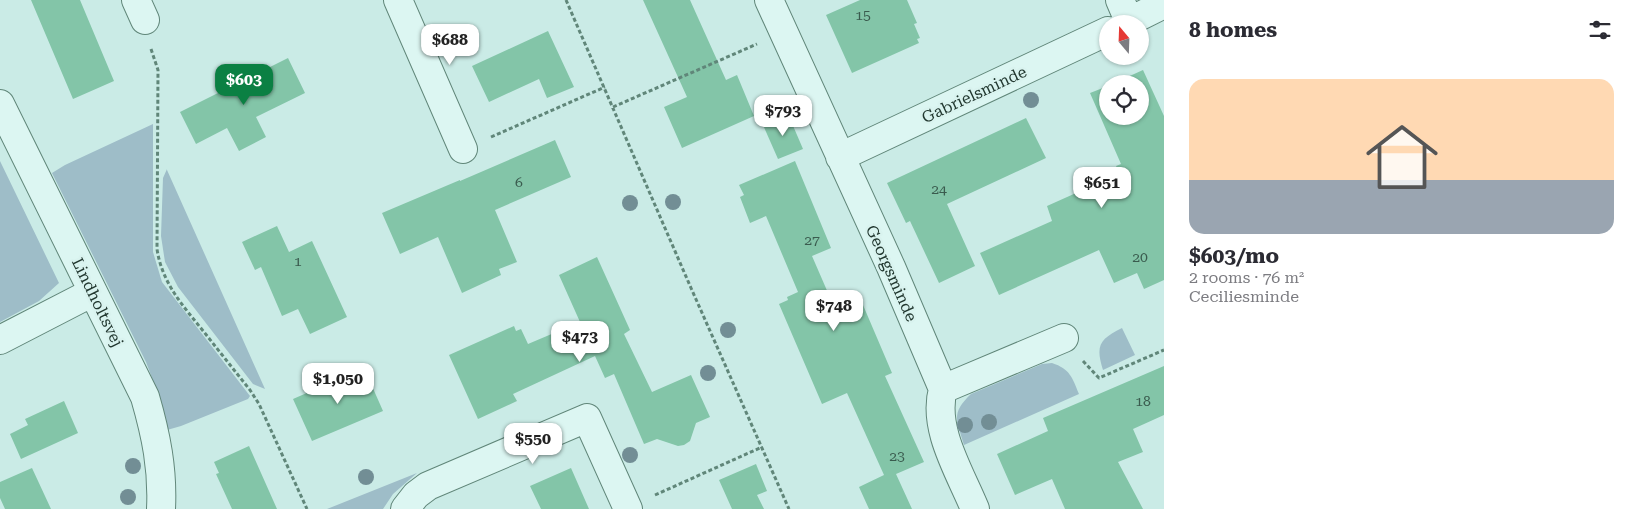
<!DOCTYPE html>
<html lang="en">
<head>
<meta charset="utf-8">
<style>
  :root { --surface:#fff; --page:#f2f2f3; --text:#2b2b33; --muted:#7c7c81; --line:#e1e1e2; --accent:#0b8043 }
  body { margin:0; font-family:"Roboto Serif",serif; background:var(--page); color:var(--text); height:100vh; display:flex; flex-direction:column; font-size:19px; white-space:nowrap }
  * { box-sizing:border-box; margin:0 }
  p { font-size:16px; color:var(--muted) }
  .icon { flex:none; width:28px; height:28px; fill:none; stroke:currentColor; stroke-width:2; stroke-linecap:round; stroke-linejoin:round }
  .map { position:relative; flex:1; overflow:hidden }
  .sheet { display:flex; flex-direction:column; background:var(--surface); width:475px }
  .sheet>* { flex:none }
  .needle { width:32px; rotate:341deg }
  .tools { position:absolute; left:1099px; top:15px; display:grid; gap:10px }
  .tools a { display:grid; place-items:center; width:50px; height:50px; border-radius:50%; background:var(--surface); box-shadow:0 1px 4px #0004; font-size:25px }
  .price { position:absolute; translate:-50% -42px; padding:0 11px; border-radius:10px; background:#fff; color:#222; font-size:16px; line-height:32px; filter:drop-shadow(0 1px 2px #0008) }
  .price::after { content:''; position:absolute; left:50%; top:30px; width:15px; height:11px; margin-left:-8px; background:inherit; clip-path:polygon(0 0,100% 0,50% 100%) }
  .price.selected { background:var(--accent); color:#fff }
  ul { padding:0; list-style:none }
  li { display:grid; align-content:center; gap:10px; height:265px; padding:0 25px }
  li+li { border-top:1px solid var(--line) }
  li span { display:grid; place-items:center; height:155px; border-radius:15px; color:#555 }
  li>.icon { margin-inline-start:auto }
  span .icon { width:90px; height:90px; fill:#fffc; stroke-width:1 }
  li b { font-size:21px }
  h2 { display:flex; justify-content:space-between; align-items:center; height:60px; padding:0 25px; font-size:21px }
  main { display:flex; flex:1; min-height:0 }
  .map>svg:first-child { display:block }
  .green { fill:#9ebdc8 }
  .building { fill:#83c5a8 }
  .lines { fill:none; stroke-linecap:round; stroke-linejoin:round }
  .minor-casing { stroke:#608679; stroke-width:30 }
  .path { stroke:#608679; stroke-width:3; stroke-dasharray:4 2.5; stroke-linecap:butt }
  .minor { stroke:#dcf6f2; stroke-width:28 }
  .tree { fill:#728e95 }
  .labels { text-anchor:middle; stroke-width:5; stroke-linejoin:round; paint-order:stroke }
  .number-label { font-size:14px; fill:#3a5b4e }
  .street-label { font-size:16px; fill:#223830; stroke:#d9f3ef }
</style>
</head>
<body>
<main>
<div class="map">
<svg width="1164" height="509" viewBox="0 0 1164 509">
  <rect width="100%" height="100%" fill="#caebe6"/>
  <!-- green -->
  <path class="green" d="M 153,124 L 153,252 L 162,282 L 250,396 L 248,399 L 181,426 L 167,430 L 155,386 L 146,362 L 52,173 L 65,165 Z
    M 0,161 L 59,283 L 39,301 L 0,322 Z
    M 167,169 L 167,170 L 265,389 L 253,384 L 178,287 L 165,262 L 161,236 L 163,178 Z
    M 1122,328 L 1135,355 L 1103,370 C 1095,345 1100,339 1122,328 Z
    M 1052,363 C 1070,369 1072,377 1079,394 L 964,445 C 957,421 950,414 971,394 L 1042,364 Z
    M 417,473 L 393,494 L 383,509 L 327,509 Z"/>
  <!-- building -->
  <path class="building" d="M 31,0 L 80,0 L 114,81 L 73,99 Z
    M 643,0 L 690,0 L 726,80 L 737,75 L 754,116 L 682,148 L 664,107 L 687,97 Z
    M 860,0 L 907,0 L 917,23 L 914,24 L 920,38 L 917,39 L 919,43 L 852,73 L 826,15 Z
    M 548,31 L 574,87 L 547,98 L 539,79 L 489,102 L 472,66 Z
    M 288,58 L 305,93 L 256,117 L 266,137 L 239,151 L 227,128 L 196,144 L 180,112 Z
    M 1143,70 L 1164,116 L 1164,280 L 1144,289 L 1137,273 L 1114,283 L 1099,250 L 999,295 L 980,253 L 1052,221 L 1047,206 L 1114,176 L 1112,173 L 1118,170 L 1116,166 L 1121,164 L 1090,93 L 1108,86 L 1108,116 L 1140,116 L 1140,84 L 1112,84 Z
    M 788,114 L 803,149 L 778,159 L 763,125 Z
    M 1026,118 L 1046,158 L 947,204 L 975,266 L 939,283 L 910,221 L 906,223 L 887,183 Z
    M 555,140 L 571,177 L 495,210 L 517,262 L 499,269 L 501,275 L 462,293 L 438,237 L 400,254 L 382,213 L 460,180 L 460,181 Z
    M 795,161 L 831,248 L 812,256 L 835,309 L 860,298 L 892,373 L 885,376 L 924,462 L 896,474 L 912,509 L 869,509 L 859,487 L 884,475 L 847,393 L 822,404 L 779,304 L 788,300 L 787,297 L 798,292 L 766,216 L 750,223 L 740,197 L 744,195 L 739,185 Z
    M 277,226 L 289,252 L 312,241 L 347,317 L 310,334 L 298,309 L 282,316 L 261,267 L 255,270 L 242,242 Z
    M 597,257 L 630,330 L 624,334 L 652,392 L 691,375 L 710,417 L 696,423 L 690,441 L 684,445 L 678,446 L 657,439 L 644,444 L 614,374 L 605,378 L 595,356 L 513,394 L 517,401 L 478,419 L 449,355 L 514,326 L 516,331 L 521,329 L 528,344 L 580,322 L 559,275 Z
    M 1164,366 L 1164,415 L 1133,429 L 1143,452 L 1118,462 L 1143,509 L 1065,509 L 1052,479 L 1015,495 L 997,454 L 1048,431 L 1043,418 Z
    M 364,368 L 383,411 L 312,441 L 293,399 Z
    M 64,401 L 78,433 L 21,459 L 10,434 L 28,425 L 25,419 Z
    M 249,446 L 277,509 L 232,509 L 216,474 L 219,473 L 214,462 Z
    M 756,464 L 767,491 L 757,495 L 764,509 L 732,509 L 719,480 Z
    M 32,468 L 51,509 L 5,509 L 0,498 L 0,482 Z
    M 571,468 L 589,509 L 541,509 L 530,486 Z"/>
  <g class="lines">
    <!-- minor casing -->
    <g class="minor-casing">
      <path id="minor" d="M 136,0 L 145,20
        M 398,0 L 463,149
        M 769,0 L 891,267 L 943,389 C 932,429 960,472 975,509
        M 1120,0 L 1129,21
        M 1124,24 L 1164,4
        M 0,104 L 145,397 C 156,435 163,469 161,509
        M 840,157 L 1108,31
        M 0,340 L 93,292
        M 943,389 L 1064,338
        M 405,509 L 416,495 L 428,486 L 587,418 L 628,509"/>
    </g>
    <!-- path -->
    <path class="path" d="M 566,0 L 691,288 L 789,509
      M 151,49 L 158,70 L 157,249 C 162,283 183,306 204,332 C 219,351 234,370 250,390 L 259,404 L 307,509
      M 613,107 L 757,44
      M 491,137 L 605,87
      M 1083,361 L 1099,378 L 1164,350
      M 655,495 L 762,447"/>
    <!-- minor -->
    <use href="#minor" class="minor"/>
  </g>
  <!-- trees -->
  <g class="tree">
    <circle cx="1031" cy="100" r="8"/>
    <circle cx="673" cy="202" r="8"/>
    <circle cx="630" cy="203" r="8"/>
    <circle cx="728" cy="330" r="8"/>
    <circle cx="708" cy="373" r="8"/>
    <circle cx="989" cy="422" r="8"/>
    <circle cx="965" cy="425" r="8"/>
    <circle cx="630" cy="455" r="8"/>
    <circle cx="133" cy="466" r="8"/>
    <circle cx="366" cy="477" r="8"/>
    <circle cx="128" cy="497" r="8"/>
  </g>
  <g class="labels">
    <!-- number labels -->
    <g class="number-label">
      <text x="863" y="20">15</text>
      <text x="519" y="187">6</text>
      <text x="939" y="194">24</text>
      <text x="812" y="245">27</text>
      <text x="1140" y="262">20</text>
      <text x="298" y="266">1</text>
      <text x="1143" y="406">18</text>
      <text x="897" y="461">23</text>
    </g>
    <!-- street labels -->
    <g class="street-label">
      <text transform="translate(974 94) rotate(-25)" y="6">Gabrielsminde</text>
      <text transform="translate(892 273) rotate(66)" y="6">Georgsminde</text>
      <text transform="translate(98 302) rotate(64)" y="6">Lindholtsvej</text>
    </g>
  </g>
</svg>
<div class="tools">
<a><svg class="needle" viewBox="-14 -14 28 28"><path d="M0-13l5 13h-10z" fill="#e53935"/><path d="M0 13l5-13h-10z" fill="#7c7c81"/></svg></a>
<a><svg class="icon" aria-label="locate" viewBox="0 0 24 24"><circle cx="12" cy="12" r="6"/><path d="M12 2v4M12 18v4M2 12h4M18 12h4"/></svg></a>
</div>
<b class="price" style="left:450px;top:66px">$688</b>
<b class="price selected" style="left:244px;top:106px">$603</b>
<b class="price" style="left:783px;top:137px">$793</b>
<b class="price" style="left:1102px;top:209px">$651</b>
<b class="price" style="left:834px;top:332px">$748</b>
<b class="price" style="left:580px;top:363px">$473</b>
<b class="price" style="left:338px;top:405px">$1,050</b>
<b class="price" style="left:533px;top:465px">$550</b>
</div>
<section class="sheet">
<h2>8 homes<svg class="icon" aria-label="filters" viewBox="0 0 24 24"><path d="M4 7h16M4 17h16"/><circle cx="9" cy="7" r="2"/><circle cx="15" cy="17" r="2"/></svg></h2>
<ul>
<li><span style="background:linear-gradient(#ffd9b3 65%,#9aa5b1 0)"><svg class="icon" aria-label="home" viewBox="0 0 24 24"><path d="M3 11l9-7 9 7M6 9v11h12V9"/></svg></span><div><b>$603/mo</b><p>2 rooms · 76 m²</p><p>Ceciliesminde</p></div></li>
</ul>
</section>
</main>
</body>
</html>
